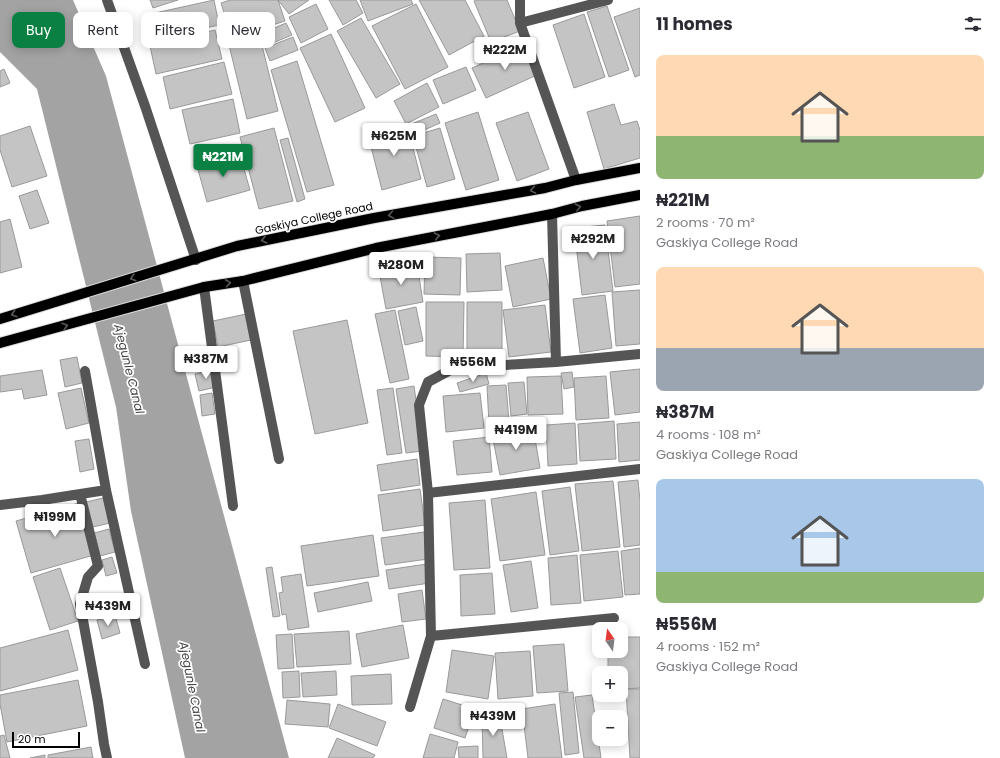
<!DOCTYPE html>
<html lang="en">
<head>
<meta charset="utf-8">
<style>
  :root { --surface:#fff; --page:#f7f7f7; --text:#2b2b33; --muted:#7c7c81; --accent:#0b8043 }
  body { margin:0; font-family:Poppins,sans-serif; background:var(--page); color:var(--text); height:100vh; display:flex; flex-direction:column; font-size:15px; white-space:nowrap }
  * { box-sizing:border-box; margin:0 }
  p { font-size:13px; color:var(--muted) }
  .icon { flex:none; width:22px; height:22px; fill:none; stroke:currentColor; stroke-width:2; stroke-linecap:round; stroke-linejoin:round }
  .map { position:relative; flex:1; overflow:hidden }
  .panel { display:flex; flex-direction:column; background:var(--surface); width:360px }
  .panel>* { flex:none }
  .top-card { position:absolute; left:12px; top:12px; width:380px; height:36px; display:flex; gap:8px }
  .needle { width:26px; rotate:346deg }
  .buttons { position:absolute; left:592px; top:622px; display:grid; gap:8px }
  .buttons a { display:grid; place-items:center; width:36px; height:36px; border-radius:8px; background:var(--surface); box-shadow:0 2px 10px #0003; font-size:20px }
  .scale { position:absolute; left:12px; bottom:10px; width:68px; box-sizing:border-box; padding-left:4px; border:2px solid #000; border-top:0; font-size:11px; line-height:14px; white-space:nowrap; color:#000; -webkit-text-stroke:3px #fff; paint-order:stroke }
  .price { position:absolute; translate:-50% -34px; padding:0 9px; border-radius:4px; background:#fff; color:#222; font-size:13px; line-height:26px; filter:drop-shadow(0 1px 2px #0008) }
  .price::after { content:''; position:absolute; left:50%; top:24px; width:12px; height:9px; margin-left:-6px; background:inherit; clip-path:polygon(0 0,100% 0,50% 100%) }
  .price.active { background:var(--accent); color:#fff }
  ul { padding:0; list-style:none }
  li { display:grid; align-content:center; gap:8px; height:212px; padding:0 16px }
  li span { display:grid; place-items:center; height:124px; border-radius:8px; color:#555 }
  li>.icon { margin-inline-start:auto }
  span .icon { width:72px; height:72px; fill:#fffc; stroke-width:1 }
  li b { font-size:17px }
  h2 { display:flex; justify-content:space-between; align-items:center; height:48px; padding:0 16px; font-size:17px }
  .tag { padding:0 14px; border-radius:8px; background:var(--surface); box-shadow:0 2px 10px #0003; font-size:14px; line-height:36px }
  .tag.active { background:var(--accent); color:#fff }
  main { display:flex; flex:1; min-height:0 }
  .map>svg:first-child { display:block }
  .water { fill:#a3a3a3 }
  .building { fill:#c4c4c4; stroke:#999 }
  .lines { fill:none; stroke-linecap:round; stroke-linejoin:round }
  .major-casing { stroke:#dbdbdb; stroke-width:12 }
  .minor { stroke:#555; stroke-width:10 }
  .major { stroke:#000; stroke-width:10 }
  .oneway { stroke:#595959 }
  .labels { text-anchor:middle; stroke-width:3.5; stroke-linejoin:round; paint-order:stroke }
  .street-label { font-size:11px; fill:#000; stroke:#fff }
  .water-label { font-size:12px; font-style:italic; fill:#444; stroke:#fff }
</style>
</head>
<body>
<main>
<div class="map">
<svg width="640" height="758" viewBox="0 0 640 758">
  <rect width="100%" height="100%" fill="#fff"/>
  <!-- water -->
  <path class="water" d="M 0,0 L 73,0 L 106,76 L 289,758 L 185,758 L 131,511 L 116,407 L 37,89 L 0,52 Z"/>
  <!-- building -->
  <path class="building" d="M 150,0 L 178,0 L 153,8 Z
    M 214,0 L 219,25 L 151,40 L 146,15 Z
    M 230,0 L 278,0 L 285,21 L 232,38 L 221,3 Z
    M 278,0 L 309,0 L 289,14 Z
    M 329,0 L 356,0 L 363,13 L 343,25 Z
    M 360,0 L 411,0 L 413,4 L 368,21 Z
    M 419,0 L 465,0 L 484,36 L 449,55 Z
    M 476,0 L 507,0 L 520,31 L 491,42 L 474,1 Z
    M 316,4 L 328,29 L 301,43 L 289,17 Z
    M 416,4 L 448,67 L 405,89 L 372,26 Z
    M 607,6 L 629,70 L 609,77 L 587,12 Z
    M 640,8 L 640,75 L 635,77 L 614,17 Z
    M 584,14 L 605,77 L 574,88 L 553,25 Z
    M 361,18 L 400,84 L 376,98 L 337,31 Z
    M 286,23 L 292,35 L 268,45 L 263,33 Z
    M 215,30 L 222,59 L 156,74 L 150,46 Z
    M 331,34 L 365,108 L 335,122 L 300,48 Z
    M 260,37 L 278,111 L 247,119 L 229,45 Z
    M 293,37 L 298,50 L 270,61 L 265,48 Z
    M 524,45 L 537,75 L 486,98 L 472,68 Z
    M 297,61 L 334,185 L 307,192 L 271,70 Z
    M 224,62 L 232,94 L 170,109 L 163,77 Z
    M 466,67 L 476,90 L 443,104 L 433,80 Z
    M 4,69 L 10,83 L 0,87 L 0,71 Z
    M 427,83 L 439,107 L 406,124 L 394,101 Z
    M 233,99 L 240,133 L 190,144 L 182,110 Z
    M 614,104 L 621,125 L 637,121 L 640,130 L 640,158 L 604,169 L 587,112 Z
    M 478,112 L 499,180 L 466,190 L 445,123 Z
    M 528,112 L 549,169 L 517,181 L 496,123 Z
    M 436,114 L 440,123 L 413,135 L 409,125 Z
    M 407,125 L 421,179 L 382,190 L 368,135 Z
    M 30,126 L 47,176 L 12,187 L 0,150 L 0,136 Z
    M 274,128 L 293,201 L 259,209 L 240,137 Z
    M 440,128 L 455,179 L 427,187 L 413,136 Z
    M 288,138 L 305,199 L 297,202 L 280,140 Z
    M 240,155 L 250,190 L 207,202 L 197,166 Z
    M 37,190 L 49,223 L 30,229 L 19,196 Z
    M 640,216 L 640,284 L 615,287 L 607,221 Z
    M 10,219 L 22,267 L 0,273 L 0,222 Z
    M 605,225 L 613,291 L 582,295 L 574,228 Z
    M 500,253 L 502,290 L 467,292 L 466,254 Z
    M 425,257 L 461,258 L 460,295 L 424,294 Z
    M 543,258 L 551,299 L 513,307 L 505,266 Z
    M 417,264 L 423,302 L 386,309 L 379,271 Z
    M 640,290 L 640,344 L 616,346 L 612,292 Z
    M 605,295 L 612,348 L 580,353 L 573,299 Z
    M 426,302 L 464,302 L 463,357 L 426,356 Z
    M 467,302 L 502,302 L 502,357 L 467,357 Z
    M 545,305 L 551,352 L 509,357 L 503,310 Z
    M 416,307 L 423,341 L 405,345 L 398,311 Z
    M 395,310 L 409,379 L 390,383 L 375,314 Z
    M 246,314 L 251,340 L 218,347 L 213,321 Z
    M 347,320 L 368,423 L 315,434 L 293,331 Z
    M 206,347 L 209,360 L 188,365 L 185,351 Z
    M 77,357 L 82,383 L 65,387 L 60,360 Z
    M 640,369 L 640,412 L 615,415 L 610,372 Z
    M 42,370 L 47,395 L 24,399 L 22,389 L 0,392 L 0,376 Z
    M 212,370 L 216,387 L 199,391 L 195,374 Z
    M 572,372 L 574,387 L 564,389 L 561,373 Z
    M 486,373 L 489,384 L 460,392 L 457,383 Z
    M 561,376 L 563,414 L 528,415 L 527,377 Z
    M 606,376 L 609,418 L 576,420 L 574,378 Z
    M 524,382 L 527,414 L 511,416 L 508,383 Z
    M 506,385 L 509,422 L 489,424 L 487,386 Z
    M 414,386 L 423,451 L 406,453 L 396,389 Z
    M 81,388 L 89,423 L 66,429 L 58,393 Z
    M 393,388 L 402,453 L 387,455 L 377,390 Z
    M 212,393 L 215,414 L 202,416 L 200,395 Z
    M 480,393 L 484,428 L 446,432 L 443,396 Z
    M 614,421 L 616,459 L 580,461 L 578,424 Z
    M 640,422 L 640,460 L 619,462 L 617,424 Z
    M 575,423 L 577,464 L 548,466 L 546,425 Z
    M 533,427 L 540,468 L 500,475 L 492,434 Z
    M 489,437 L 492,472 L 457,475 L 453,441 Z
    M 89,439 L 94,469 L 80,472 L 75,441 Z
    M 417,459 L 420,485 L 381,491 L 377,465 Z
    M 638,480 L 640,501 L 640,545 L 624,547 L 618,482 Z
    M 613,481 L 620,547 L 582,551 L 575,484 Z
    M 570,487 L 579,551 L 550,555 L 542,491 Z
    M 420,489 L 425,525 L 383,531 L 378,495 Z
    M 536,492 L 545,555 L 500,561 L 491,499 Z
    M 103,498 L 110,523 L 93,527 L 86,502 Z
    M 485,500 L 490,568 L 454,570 L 449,503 Z
    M 79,503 L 94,555 L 31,573 L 16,521 Z
    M 109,529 L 115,552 L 100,556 L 94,533 Z
    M 424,532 L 428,559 L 385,565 L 381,538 Z
    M 373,535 L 379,576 L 307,586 L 301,546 Z
    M 640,548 L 640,594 L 625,595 L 621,551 Z
    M 618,551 L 623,597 L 584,601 L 580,555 Z
    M 577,555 L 581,603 L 551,605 L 548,558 Z
    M 112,557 L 117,573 L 106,576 L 102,560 Z
    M 531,561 L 538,608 L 511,612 L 503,565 Z
    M 427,564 L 430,583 L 389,589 L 386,570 Z
    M 272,567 L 280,616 L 273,617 L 266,568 Z
    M 60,568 L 78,621 L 50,630 L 33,577 Z
    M 492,573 L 495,614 L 461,616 L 460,575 Z
    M 301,574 L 309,627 L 288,630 L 286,614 L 282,615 L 279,593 L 283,592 L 281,577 Z
    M 368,582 L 372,601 L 318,612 L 314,593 Z
    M 422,590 L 426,619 L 402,622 L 398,594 Z
    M 115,615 L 120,633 L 102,639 L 97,620 Z
    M 403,625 L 409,658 L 362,667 L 356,634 Z
    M 68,630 L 78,670 L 0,691 L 0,648 Z
    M 349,631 L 351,664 L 297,667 L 294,634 Z
    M 292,634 L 294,668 L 278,669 L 276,635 Z
    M 621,637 L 640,637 L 640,688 L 621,689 L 621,673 L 608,673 L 608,651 L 621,651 Z
    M 564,644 L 568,691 L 537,693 L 533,646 Z
    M 452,650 L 494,656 L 488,699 L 446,692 Z
    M 530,651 L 533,696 L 498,699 L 495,653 Z
    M 299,671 L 300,697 L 283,698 L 282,672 Z
    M 336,671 L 337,695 L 303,697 L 301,673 Z
    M 391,674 L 392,704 L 352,705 L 351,676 Z
    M 78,680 L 87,726 L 7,742 L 0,704 L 0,695 Z
    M 626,689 L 640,689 L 640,758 L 630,758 Z
    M 573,692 L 579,753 L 565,755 L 559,693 Z
    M 592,695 L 601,758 L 584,758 L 575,697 Z
    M 443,699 L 475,709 L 465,738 L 434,728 Z
    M 287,700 L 330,704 L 328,727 L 285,724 Z
    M 338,704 L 386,722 L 377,746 L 329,728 Z
    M 555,704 L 562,758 L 528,758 L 522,709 Z
    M 499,712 L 507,758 L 483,758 L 482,715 Z
    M 430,734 L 458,742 L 454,758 L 423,758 Z
    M 4,735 L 10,758 L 0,758 L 0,736 Z
    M 337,738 L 375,755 L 373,758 L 328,758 Z
    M 478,746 L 478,758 L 459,758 L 458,747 Z
    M 91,747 L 93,758 L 48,758 L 48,755 Z
    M 45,755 L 45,758 L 30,758 Z"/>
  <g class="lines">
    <!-- major casing -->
    <g class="major-casing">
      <path id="major" d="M 0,319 L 237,246 L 374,218 L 545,188 L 576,180 L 640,168
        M 0,343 L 204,287 L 243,281 L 376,248 L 552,214 L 582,206 L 640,195"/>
    </g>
    <!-- minor -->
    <path class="minor" d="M 107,0 L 145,106 L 196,260
      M 520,0 L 520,23 L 576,180
      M 520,23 L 608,0
      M 243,281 L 279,459
      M 204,287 L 233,506
      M 556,362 L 640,354
      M 85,371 L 106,490 L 145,664
      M 428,493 L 640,469
      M 80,494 L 98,566 L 88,577 L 80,604 L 98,702 L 104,744 L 107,758
      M 0,505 L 42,500 L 106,490
      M 431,636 L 614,618
      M 410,707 L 431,636 L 428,493 L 419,405 L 428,382 L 454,368 L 556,362 L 552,214"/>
    <!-- major -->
    <use href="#major" class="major"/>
  </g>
  <!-- one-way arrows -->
  <defs><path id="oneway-chevron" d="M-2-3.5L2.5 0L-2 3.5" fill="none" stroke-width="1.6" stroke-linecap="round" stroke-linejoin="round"/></defs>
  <g class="oneway">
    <use href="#oneway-chevron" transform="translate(533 190) rotate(170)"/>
    <use href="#oneway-chevron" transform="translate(578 207) rotate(-14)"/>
    <use href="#oneway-chevron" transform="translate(391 215) rotate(170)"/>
    <use href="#oneway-chevron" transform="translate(437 236) rotate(-11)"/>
    <use href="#oneway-chevron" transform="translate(264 240) rotate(167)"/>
    <use href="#oneway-chevron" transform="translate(133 278) rotate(163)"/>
    <use href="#oneway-chevron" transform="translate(228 283) rotate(-8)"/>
    <use href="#oneway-chevron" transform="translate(14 314) rotate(163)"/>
    <use href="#oneway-chevron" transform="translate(65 326) rotate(-16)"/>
  </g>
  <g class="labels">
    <!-- street labels -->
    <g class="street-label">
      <text transform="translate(314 218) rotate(-12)" y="4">Gaskiya College Road</text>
    </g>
    <!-- water labels -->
    <g class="water-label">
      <text transform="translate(129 369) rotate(76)" y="4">Ajegunle Canal</text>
      <text transform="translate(192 687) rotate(79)" y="4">Ajegunle Canal</text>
    </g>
  </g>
</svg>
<div class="buttons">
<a><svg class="needle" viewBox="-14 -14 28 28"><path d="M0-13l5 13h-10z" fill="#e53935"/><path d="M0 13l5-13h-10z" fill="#7c7c81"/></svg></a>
<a>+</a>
<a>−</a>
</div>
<div class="scale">20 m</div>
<b class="price" style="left:505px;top:71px">₦222M</b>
<b class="price" style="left:394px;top:157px">₦625M</b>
<b class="price active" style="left:223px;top:178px">₦221M</b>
<b class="price" style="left:593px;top:260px">₦292M</b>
<b class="price" style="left:401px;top:286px">₦280M</b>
<b class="price" style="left:206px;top:380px">₦387M</b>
<b class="price" style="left:473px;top:383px">₦556M</b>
<b class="price" style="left:516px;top:451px">₦419M</b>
<b class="price" style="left:55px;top:538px">₦199M</b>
<b class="price" style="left:108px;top:627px">₦439M</b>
<b class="price" style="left:493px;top:737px">₦439M</b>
<div class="top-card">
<a class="tag active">Buy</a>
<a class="tag">Rent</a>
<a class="tag">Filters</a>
<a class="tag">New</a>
</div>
</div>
<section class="panel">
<h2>11 homes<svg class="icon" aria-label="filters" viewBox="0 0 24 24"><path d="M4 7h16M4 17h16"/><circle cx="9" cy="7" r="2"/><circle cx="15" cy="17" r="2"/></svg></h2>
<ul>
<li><span style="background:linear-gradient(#ffd9b3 65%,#8fb573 0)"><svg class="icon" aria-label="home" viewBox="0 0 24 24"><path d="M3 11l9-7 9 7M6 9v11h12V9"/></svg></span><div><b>₦221M</b><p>2 rooms · 70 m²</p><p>Gaskiya College Road</p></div></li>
<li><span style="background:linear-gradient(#ffd9b3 65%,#9aa5b1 0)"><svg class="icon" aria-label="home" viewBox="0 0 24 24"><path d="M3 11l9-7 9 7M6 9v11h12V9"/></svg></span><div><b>₦387M</b><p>4 rooms · 108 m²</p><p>Gaskiya College Road</p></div></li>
<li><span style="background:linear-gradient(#a9c7e8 75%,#8fb573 0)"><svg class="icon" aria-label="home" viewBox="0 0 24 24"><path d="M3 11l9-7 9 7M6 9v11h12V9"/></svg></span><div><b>₦556M</b><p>4 rooms · 152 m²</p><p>Gaskiya College Road</p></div></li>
</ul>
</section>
</main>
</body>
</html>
